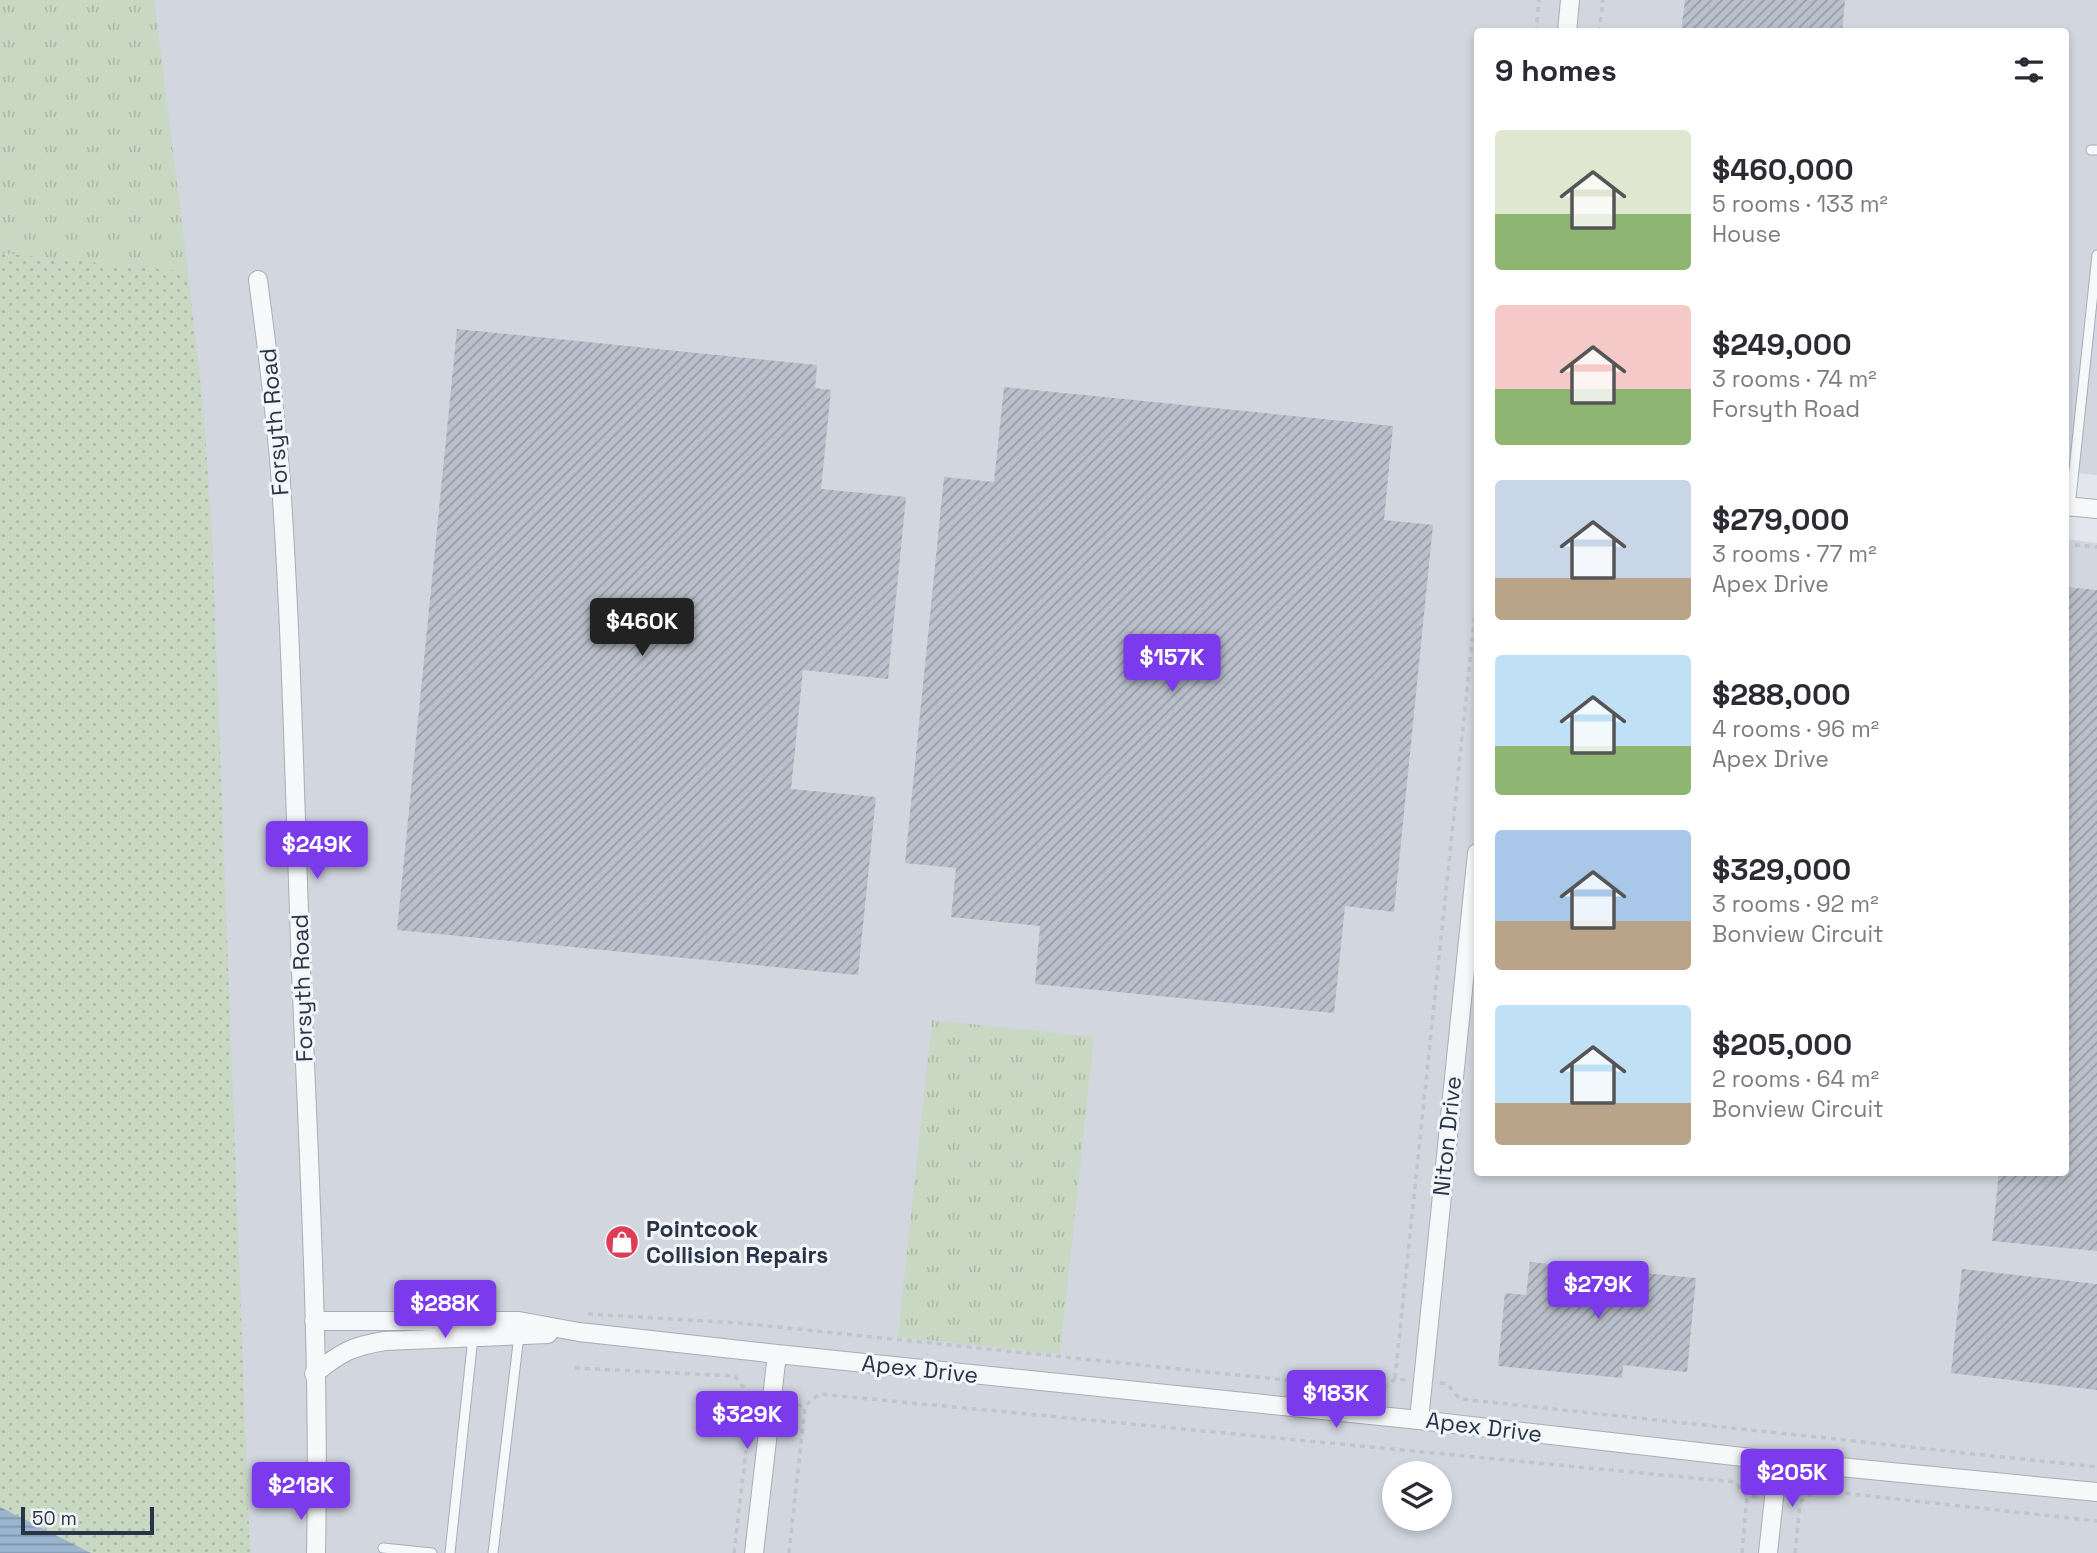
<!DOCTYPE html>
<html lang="en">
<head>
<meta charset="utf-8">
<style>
  :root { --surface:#fff; --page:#f7f7f7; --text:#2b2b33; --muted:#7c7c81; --accent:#7c3aed }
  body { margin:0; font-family:"Space Grotesk",sans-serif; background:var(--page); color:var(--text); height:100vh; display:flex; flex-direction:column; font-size:26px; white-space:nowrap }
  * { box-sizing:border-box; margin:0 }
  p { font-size:23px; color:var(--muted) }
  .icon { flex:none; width:38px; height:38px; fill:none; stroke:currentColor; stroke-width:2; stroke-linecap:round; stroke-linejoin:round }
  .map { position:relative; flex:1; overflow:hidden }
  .sheet { position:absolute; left:1474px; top:28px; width:595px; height:1148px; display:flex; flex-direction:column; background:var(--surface); border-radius:7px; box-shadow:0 4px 10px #0003 }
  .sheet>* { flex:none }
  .controls { position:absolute; left:1382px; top:1461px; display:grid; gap:14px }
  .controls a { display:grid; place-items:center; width:70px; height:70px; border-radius:50%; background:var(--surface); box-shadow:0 4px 10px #0003; font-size:35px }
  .scale { position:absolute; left:21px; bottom:18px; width:133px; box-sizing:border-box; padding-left:7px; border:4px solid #283447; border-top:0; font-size:19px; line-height:24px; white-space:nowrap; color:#283447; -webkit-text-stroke:5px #f3f6f9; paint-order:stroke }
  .price { position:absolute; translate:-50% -60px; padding:0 16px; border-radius:7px; background:var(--accent); color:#fff; font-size:23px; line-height:46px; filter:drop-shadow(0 2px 4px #0008) }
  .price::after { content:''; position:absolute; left:50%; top:42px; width:21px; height:16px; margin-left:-10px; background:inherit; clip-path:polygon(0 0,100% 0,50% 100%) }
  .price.current { background:#222; color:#fff }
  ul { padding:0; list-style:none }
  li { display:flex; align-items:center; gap:21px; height:175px; padding:0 21px }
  li span { display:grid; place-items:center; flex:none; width:196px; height:140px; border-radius:7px; color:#555 }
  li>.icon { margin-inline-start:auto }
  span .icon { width:84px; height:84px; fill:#fffc; stroke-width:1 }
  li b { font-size:30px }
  h2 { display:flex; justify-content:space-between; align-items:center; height:84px; padding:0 21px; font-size:30px }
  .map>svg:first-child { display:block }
  .built { fill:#d1d6df; fill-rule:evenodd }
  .grass { fill:url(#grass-tufts) }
  .park { fill:url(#park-dots) }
  .water { fill:url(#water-rules) }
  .building { fill:url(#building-hatch) }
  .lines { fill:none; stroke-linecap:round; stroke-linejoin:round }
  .service-casing { stroke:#a7aeb8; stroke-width:11 }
  .minor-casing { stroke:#a7aeb8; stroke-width:20 }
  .path { stroke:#c1c5cb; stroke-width:3.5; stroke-dasharray:5 5; stroke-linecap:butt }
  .service { stroke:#f7f8fa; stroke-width:9 }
  .minor { stroke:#f7f8fa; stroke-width:18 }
  .labels { text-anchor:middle; stroke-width:6; stroke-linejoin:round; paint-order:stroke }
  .street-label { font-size:23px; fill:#283447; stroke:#f3f6f9 }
  .poi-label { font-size:23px; font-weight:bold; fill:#283447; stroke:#f3f6f9; text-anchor:start }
</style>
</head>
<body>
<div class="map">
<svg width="2097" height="1553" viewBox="0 0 2097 1553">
  <defs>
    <pattern id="grass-tufts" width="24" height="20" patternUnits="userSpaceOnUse" patternTransform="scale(1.75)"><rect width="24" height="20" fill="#c9d8c3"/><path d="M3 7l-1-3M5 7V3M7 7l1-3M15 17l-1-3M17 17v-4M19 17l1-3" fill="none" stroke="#adbaa9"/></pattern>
    <pattern id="park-dots" width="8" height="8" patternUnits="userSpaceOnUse" patternTransform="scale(1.75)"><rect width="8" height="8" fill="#c9d8c3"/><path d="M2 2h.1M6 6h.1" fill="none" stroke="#adbaa9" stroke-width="1.8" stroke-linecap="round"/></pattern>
    <pattern id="water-rules" width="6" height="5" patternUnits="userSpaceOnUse" patternTransform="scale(1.75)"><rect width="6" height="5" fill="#9bb5d0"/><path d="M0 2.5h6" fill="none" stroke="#7e94ab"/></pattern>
    <pattern id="building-hatch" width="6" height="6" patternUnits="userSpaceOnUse" patternTransform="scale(1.75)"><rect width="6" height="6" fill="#bac0cb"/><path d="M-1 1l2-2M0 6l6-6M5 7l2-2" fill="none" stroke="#979da7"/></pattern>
  </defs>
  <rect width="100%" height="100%" fill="#e3e7ed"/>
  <!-- built -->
  <path class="built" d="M 0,0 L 2097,0 L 2097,475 L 2065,472 L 2065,32 L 1477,32 L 1477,1172 L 2065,1172 L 2065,539 L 2097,543 L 2097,1553 L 0,1553 ZM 1395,1474 L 1440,1474 L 1440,1519 L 1395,1519 Z"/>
  <!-- grass -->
  <path class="grass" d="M 0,0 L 154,0 L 188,272 L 0,253 Z
    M 932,1020 L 1094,1037 L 1060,1354 L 898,1337 Z"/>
  <!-- park -->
  <path class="park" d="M 0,253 L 188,272 L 204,416 L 212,537 L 250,1553 L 0,1553 Z"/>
  <!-- water -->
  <path class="water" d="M 0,1507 L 91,1553 L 0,1553 Z"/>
  <!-- building -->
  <path class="building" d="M 1685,0 L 1845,0 L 1842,32 L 1681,32 Z
    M 457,329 L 817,365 L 815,388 L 831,390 L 821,489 L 906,497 L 888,679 L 803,670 L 791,789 L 876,797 L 858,975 L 397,930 Z
    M 1004,387 L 1393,426 L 1384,520 L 1433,525 L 1394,912 L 1345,906 L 1334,1013 L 1035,984 L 1040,926 L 951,917 L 956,868 L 905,863 L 944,477 L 994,482 Z
    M 2065,587 L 2097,590 L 2097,1251 L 1992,1241 L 1999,1172 L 2065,1172 Z
    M 1530,1262 L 1696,1278 L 1687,1372 L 1623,1365 L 1622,1378 L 1498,1366 L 1505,1293 L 1526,1295 Z
    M 1962,1269 L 2097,1284 L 2097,1390 L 1951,1373 Z"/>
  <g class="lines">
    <!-- service casing -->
    <g class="service-casing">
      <path id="service" d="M 2091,150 L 2097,150
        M 2070,507 L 2097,255
        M 383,1548 L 432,1553
        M 450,1553 L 473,1337
        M 493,1553 L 519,1335"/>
    </g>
    <!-- minor casing -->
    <g class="minor-casing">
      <path id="minor" d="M 1567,32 L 1570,0
        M 258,280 C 267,347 276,415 281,484 C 292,645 295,808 301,970 C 309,1164 320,1359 316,1553
        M 2065,506 L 2097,509
        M 314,1321 L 519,1321 L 579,1332 L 777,1354 L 1419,1420 L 1778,1461 L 2097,1492
        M 314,1374 C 340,1353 352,1346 385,1341 L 548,1334
        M 1419,1420 L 1477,853
        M 754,1553 L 777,1354
        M 1768,1553 L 1778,1461"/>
    </g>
    <!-- path -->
    <path class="path" d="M 1536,32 L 1539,0
      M 1599,32 L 1603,0
      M 2065,544 L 2097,547
      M 588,1314 L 739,1323 L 1381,1390 L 1395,1379 L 1408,1380
      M 575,1368 L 735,1376 L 753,1400 L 755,1400
      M 1395,1378 L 1477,594
      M 1440,1383 L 1447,1384 L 1460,1399 L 2097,1467
      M 787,1404 L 805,1406 L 819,1394 L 1735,1482 L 1747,1496 L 1758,1497
      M 1790,1501 L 1800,1502 L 1815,1490 L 2097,1521
      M 734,1553 L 746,1450
      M 789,1553 L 805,1406
      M 1742,1553 L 1747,1496
      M 1795,1553 L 1800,1503"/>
    <!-- service -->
    <use href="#service" class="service"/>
    <!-- minor -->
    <use href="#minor" class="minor"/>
  </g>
  <!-- icons -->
  <defs>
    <g id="shop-disc" transform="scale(1.75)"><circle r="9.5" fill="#de3c55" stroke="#f3f6f9"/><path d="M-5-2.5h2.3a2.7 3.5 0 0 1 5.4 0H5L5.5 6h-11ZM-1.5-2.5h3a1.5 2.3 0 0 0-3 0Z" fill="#fff"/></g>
  </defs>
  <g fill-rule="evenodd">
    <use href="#shop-disc" x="622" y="1242"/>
  </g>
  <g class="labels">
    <!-- street labels -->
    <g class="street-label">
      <text transform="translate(274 422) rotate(-95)" y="8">Forsyth Road</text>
      <text transform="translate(302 988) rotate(-92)" y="8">Forsyth Road</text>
      <text transform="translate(1447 1136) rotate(-84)" y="8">Niton Drive</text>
      <text transform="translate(920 1369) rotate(6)" y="8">Apex Drive</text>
      <text transform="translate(1484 1427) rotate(7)" y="8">Apex Drive</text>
    </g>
    <!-- poi labels -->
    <g class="poi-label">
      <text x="646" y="1237">Pointcook<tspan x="646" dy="26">Collision Repairs</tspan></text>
    </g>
  </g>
</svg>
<div class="controls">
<a><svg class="icon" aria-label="layers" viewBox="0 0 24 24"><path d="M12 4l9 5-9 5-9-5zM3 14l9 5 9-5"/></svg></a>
</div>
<div class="scale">50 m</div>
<b class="price current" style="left:642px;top:658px">$460K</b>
<b class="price" style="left:1172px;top:694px">$157K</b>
<b class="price" style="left:317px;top:881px">$249K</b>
<b class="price" style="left:1598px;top:1321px">$279K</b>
<b class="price" style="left:445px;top:1340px">$288K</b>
<b class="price" style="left:1336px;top:1430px">$183K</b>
<b class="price" style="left:747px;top:1451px">$329K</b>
<b class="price" style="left:1792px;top:1509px">$205K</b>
<b class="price" style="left:301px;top:1522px">$218K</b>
<section class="sheet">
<h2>9 homes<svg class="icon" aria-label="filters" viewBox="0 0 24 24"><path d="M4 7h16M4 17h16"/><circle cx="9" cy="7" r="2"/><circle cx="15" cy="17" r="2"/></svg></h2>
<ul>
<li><span style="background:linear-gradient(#dfe7d0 60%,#8fb573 0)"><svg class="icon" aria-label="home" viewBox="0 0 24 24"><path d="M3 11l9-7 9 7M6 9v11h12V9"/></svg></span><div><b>$460,000</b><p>5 rooms · 133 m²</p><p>House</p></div></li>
<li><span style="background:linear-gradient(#f6c9c9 60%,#8fb573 0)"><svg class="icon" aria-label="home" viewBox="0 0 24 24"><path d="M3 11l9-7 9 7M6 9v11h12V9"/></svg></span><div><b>$249,000</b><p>3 rooms · 74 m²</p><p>Forsyth Road</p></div></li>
<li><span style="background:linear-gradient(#c9d6e8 70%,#b9a48a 0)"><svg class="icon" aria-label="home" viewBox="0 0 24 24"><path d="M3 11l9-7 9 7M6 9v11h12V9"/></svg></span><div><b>$279,000</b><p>3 rooms · 77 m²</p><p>Apex Drive</p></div></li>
<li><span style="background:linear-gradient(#bfe0f5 65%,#8fb573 0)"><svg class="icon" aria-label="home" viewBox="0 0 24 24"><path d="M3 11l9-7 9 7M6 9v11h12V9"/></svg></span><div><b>$288,000</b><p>4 rooms · 96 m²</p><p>Apex Drive</p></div></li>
<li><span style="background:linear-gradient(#a9c7e8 65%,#b9a48a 0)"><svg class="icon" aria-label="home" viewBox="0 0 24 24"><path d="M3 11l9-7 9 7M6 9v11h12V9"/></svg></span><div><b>$329,000</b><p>3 rooms · 92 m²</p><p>Bonview Circuit</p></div></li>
<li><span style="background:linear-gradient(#bfe0f5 70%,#b9a48a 0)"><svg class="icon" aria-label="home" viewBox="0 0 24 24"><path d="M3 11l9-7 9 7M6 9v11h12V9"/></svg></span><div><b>$205,000</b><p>2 rooms · 64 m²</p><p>Bonview Circuit</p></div></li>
</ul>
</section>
</div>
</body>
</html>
